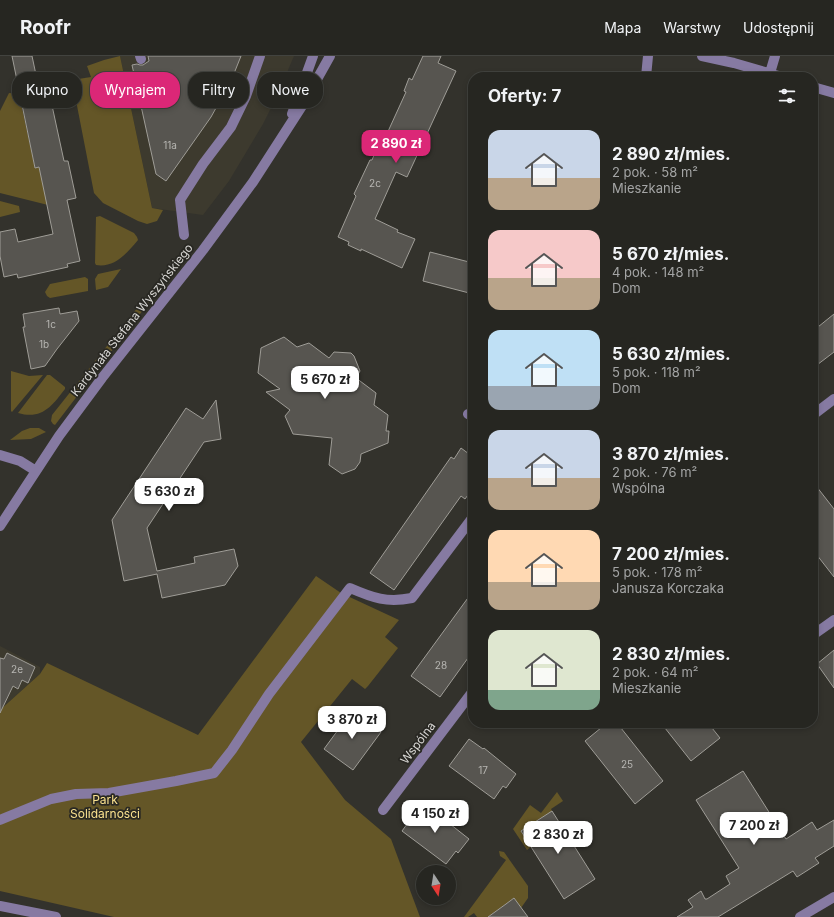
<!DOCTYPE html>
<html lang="pl">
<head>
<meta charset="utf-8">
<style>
  :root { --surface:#262621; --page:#32322e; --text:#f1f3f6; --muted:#a4a5a5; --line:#42433f; --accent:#db2777 }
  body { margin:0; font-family:Inter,sans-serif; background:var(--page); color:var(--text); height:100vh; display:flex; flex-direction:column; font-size:15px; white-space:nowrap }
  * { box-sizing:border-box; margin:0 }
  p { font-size:13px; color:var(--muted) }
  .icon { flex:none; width:22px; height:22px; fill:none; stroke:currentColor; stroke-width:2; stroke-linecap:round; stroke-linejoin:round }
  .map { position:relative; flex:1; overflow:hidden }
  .sheet { position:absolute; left:468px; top:16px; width:350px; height:656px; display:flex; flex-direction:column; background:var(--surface); border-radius:16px; box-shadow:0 2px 6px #0003,0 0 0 1px var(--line) }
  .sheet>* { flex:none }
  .hud { position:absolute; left:12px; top:16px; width:380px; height:36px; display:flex; gap:8px }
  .needle { width:26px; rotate:168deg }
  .fabs { position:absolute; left:416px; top:809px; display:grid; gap:8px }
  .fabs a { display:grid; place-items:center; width:40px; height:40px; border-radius:50%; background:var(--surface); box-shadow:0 2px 6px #0003,0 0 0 1px var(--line); font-size:20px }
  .price { position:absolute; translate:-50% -34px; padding:0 9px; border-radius:8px; background:#fff; color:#222; font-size:13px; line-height:26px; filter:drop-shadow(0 1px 2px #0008) }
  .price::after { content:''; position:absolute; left:50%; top:24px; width:12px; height:9px; margin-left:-6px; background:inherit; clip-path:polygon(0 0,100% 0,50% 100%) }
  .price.current { background:var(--accent); color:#fff }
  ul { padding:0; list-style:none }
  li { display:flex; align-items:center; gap:12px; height:100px; padding:0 20px }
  li span { display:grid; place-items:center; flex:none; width:112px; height:80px; border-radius:12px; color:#555 }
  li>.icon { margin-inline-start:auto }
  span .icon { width:48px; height:48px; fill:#fffc; stroke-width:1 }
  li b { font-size:17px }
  h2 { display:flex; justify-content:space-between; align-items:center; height:48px; padding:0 20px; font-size:17px }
  .pill { padding:0 14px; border-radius:16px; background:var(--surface); box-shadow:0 2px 6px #0003,0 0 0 1px var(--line); font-size:14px; line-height:36px }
  .pill.current { background:var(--accent); color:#fff }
  header { display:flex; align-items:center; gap:24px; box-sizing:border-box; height:56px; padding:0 20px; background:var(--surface); border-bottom:1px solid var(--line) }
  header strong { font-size:19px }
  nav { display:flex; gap:22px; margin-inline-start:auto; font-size:14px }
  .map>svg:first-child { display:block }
  .built { fill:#3d3a2e }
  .green { fill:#645627 }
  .building { fill:#575550; stroke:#9f9d97 }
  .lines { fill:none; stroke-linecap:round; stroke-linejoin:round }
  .minor { stroke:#867aa2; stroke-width:10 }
  .labels { text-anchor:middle; stroke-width:3.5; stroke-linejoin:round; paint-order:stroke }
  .number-label { font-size:10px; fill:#b7b6b2 }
  .street-label { font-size:12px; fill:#d7d6d3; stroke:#292823 }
  .park-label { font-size:12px; fill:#f9e08e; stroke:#292823 }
</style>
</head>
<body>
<header>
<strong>Roofr</strong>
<nav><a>Mapa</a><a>Warstwy</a><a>Udostępnij</a></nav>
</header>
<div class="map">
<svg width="834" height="861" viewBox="0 0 834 861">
  <rect width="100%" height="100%" fill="#33322c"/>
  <!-- built -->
  <path class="built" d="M 120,0 L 294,0 L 277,40 L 263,68 L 229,125 L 203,159 L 152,152 Z
    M 0,590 L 40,611 L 40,618 L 0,654 Z"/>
  <!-- green -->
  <path class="green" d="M 120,0 L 152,152 L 163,154 L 157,165 L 147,168 L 138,165 L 103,147 L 94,137 L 72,24 L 91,21 L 87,10 L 104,4 Z
    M 9,37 L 19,38 L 35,112 L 39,111 L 48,149 L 0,137 L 0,55 Z
    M 0,145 L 19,150 L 20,156 L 0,161 Z
    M 100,160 L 134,177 L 137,181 L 138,184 C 127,197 115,212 96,209 L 95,207 L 96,161 Z
    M 121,213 L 108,231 L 96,234 L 95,223 L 98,218 Z
    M 85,221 L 88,223 L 88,235 L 50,242 L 47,240 L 45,236 L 50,228 Z
    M 149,240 L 153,241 L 55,369 L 53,368 L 51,365 L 52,359 L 146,241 Z
    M 11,315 L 29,320 L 43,319 L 12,356 L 11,355 Z
    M 47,319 L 50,319 L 65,331 L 65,333 C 52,350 42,364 18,357 Z
    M 30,372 L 39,372 L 46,376 L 31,383 L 10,384 L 22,375 Z
    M 316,520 L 341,537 L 399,564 L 385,581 L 398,592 L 368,630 L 365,633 L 352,623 L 301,686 L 345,744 L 391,783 L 420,861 L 114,861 L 0,835 L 0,654 L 40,618 L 47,607 L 198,679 Z
    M 557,736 L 563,745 L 551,753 L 552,755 L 521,775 L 531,791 L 527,794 L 513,773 L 530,749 L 541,757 Z
    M 499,795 L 504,796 L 528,830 L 528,842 L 521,852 L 514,842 L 488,861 L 477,861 L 474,857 L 468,861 L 464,861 L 506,804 L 500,800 Z"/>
  <!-- building -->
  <path class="building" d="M 12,0 L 32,0 L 39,33 L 48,31 L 64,105 L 68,105 L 76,142 L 67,144 L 80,205 L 67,208 L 68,211 L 18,222 L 17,218 L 4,221 L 0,200 L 0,176 L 15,173 L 18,186 L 53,178 L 39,111 L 35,112 Z
    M 148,0 L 241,0 L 231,25 L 211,61 L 166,125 L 156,118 L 132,9 L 137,8 L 140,9 L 143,9 L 149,5 Z
    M 423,0 L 441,0 L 438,7 L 456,15 L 407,121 L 396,116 L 375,163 L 398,174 L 397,176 L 415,183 L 402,212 L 361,193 L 361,195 L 348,189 L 349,186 L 338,181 L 356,140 L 354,138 L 370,104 L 372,104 L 377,92 L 380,93 L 406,36 L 404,35 L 409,22 L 412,24 Z
    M 430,196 L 473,207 L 473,238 L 423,225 Z
    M 59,252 L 60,258 L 77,255 L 79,265 L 57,293 L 45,310 L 31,313 L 23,271 L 25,271 L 23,258 Z
    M 834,258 L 834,296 L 813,312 L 813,275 Z
    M 284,281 L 297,291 L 309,287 L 329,302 L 334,296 L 351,297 L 354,300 L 360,315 L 356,322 L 376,337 L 374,349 L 388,359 L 386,375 L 389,375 L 388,387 L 361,398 L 360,406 L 355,413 L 342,418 L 329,409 L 332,382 L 293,378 L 285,360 L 290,354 L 266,336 L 280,333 L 258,317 L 261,292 Z
    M 216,344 L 221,383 L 204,386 L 147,472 L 157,515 L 195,507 L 194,501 L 234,493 L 238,510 L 225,529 L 162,542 L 157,518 L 124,525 L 112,464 L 186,352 L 203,363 Z
    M 461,392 L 473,401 L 473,432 L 465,443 L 461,440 L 394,534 L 370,517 L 451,401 L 454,403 Z
    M 813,426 L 834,453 L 834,521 L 813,494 Z
    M 473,535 L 473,595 L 440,641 L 411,620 Z
    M 834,594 L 834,632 L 817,608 Z
    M 7,597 L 35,611 L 28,627 L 22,624 L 18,633 L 13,630 L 0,657 L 0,602 L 4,603 Z
    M 352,655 L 381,676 L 353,714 L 324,693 Z
    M 607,667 L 617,667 L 663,725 L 635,748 L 585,685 Z
    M 661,667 L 708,667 L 720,682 L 691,705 Z
    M 469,683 L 483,693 L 484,692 L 516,718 L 506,732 L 503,730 L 494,743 L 449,710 Z
    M 743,715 L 786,783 L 812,766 L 817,774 L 834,764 L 834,790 L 815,802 L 819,807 L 797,821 L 793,815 L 718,861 L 677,861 L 693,851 L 688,844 L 701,835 L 705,843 L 707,843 L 730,828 L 726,820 L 739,812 L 696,744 Z
    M 421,749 L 435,759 L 436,757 L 469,783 L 458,797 L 456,795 L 446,808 L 402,775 Z
    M 552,755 L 595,823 L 564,843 L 521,775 Z
    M 514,842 L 528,861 L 488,861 L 506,848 Z"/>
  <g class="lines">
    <!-- minor -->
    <path class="minor" d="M 140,0 L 141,3
      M 702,0 L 734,7 L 782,21
      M 770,17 L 775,0
      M 646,21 L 648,0
      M 813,31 L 834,37
      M 292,58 L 313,0
      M 184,179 L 180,144 L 203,108 L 231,71 L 246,40 L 260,0
      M 468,358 L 473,361
      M 813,359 L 834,343
      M 0,399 L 20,405 L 36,415
      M 0,470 L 59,380 L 102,322 L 203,194 L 253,126 L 302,50 L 330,0
      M 813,579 L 834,564
      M 383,754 L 473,635
      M 0,764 L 51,743 L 76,738 L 109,737 L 176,725 L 214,717 L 232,694 L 269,638 L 350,532 C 373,542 387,547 412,542 L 473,461
      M 0,850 L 56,861
      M 800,861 L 834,841"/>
  </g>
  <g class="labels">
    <!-- number labels -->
    <g class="number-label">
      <text x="170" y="93">11a</text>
      <text x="375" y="131">2c</text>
      <text x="51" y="272">1c</text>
      <text x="44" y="292">1b</text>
      <text x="441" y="613">28</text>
      <text x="17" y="617">2e</text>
      <text x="627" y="712">25</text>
      <text x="483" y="718">17</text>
    </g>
    <!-- street labels -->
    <g class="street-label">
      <text transform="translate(132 264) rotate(-52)" y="4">Kardynała Stefana Wyszyńskiego</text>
      <text transform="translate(418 687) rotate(-53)" y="4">Wspólna</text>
    </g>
    <!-- park labels -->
    <g class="park-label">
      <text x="105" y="748">Park<tspan x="105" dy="14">Solidarności</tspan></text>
    </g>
  </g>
</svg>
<div class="fabs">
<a><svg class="needle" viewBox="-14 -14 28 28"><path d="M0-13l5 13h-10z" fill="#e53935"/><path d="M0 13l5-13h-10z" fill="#a4a5a5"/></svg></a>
</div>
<b class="price current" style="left:396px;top:108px">2 890 zł</b>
<b class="price" style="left:325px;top:344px">5 670 zł</b>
<b class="price" style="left:169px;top:456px">5 630 zł</b>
<b class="price" style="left:352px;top:684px">3 870 zł</b>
<b class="price" style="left:435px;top:778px">4 150 zł</b>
<b class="price" style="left:754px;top:790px">7 200 zł</b>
<b class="price" style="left:558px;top:799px">2 830 zł</b>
<div class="hud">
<a class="pill">Kupno</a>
<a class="pill current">Wynajem</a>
<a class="pill">Filtry</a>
<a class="pill">Nowe</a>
</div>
<section class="sheet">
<h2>Oferty: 7<svg class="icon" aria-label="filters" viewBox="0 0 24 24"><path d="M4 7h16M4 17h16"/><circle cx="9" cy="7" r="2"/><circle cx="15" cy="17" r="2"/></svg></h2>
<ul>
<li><span style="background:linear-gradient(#c9d6e8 60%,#b9a48a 0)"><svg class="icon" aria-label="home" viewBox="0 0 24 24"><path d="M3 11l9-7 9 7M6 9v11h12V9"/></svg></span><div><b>2 890 zł/mies.</b><p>2 pok. · 58 m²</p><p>Mieszkanie</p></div></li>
<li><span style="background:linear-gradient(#f6c9c9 60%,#b9a48a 0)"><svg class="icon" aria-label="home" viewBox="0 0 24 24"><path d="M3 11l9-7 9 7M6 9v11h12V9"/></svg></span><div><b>5 670 zł/mies.</b><p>4 pok. · 148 m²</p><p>Dom</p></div></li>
<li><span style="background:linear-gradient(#bfe0f5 70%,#9aa5b1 0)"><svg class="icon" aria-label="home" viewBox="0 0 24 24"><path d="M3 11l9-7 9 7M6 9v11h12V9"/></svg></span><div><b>5 630 zł/mies.</b><p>5 pok. · 118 m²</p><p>Dom</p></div></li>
<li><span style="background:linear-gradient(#c9d6e8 60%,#b9a48a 0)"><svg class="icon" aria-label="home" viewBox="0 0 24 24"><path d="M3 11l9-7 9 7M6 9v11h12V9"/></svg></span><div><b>3 870 zł/mies.</b><p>2 pok. · 76 m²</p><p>Wspólna</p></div></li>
<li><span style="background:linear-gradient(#ffd9b3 65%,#b9a48a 0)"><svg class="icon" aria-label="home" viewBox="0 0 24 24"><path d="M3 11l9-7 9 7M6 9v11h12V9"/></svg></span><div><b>7 200 zł/mies.</b><p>5 pok. · 178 m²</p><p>Janusza Korczaka</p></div></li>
<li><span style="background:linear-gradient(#dfe7d0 75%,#7fa58c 0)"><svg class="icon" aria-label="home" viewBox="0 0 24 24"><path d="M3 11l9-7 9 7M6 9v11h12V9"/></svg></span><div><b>2 830 zł/mies.</b><p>2 pok. · 64 m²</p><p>Mieszkanie</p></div></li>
</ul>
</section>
</div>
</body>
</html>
